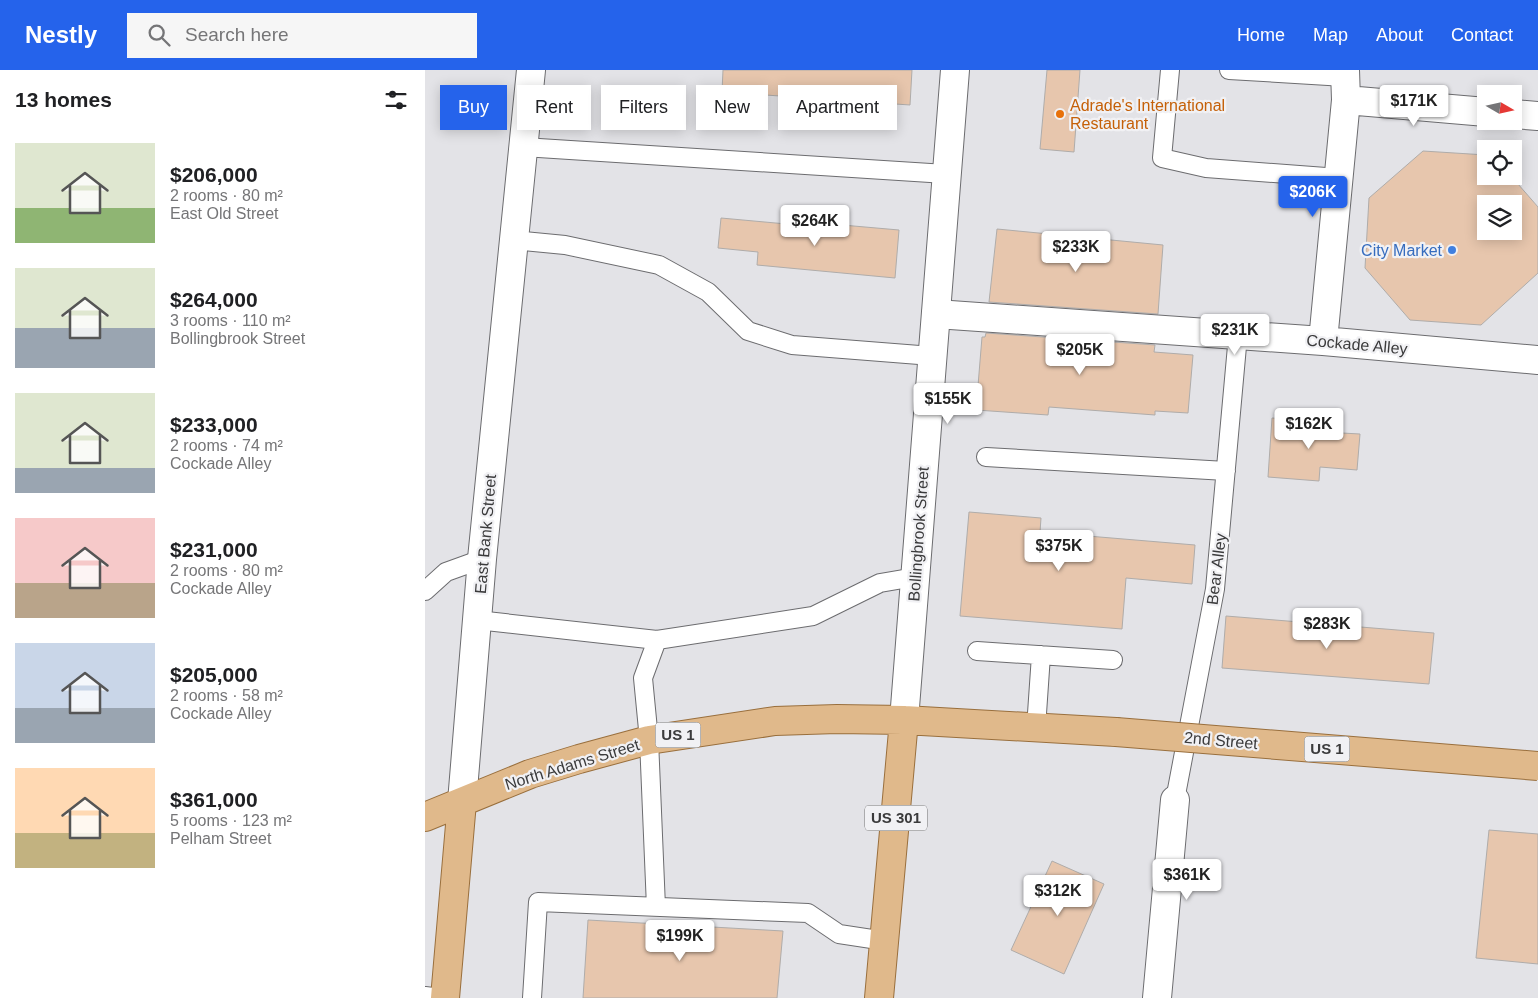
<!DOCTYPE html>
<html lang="en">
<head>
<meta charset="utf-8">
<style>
  :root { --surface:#fff; --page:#f6f6f6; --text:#202124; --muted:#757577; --accent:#2563eb }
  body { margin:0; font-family:Helvetica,sans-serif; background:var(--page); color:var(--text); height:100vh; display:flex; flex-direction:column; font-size:19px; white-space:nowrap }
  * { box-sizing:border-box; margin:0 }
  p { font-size:16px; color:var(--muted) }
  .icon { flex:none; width:28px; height:28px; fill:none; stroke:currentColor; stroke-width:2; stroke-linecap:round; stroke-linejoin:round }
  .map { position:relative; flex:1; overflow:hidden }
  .side { display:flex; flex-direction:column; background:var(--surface); width:425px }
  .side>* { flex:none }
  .hud { position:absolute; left:15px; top:15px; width:475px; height:45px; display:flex; gap:10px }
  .needle { width:32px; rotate:99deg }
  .fabs { position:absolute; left:1052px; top:15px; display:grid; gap:10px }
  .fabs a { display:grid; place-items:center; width:45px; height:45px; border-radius:0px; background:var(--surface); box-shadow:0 2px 12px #0003; font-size:25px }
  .price { position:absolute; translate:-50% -42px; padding:0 11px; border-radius:5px; background:#fff; color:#222; font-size:16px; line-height:32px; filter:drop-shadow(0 1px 2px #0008) }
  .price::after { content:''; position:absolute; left:50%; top:30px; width:15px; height:11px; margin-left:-8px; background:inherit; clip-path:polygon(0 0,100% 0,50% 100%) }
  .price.selected { background:var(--accent); color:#fff }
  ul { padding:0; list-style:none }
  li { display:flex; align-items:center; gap:15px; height:125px; padding:0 15px }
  li span { display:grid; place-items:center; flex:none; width:140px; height:100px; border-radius:0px; color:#555 }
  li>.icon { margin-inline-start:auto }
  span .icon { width:60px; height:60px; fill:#fffc; stroke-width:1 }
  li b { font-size:21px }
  h2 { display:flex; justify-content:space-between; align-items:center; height:60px; padding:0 15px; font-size:21px }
  .pill { padding:0 18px; border-radius:0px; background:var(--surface); box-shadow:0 2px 12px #0003; font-size:18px; line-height:45px }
  .pill.selected { background:var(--accent); color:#fff }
  header { display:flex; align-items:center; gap:30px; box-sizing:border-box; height:70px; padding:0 25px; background:var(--accent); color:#fff }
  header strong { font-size:24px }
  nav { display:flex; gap:28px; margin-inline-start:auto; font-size:18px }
  .search { width:350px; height:45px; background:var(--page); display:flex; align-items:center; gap:12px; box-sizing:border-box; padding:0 18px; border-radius:0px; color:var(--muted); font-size:19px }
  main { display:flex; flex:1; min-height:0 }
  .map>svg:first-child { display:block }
  .building { fill:#e7c6ad; stroke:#afacaa; fill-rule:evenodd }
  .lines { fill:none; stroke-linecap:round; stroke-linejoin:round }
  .service-casing { stroke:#6c6c6f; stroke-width:20 }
  .minor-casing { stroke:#6c6c6f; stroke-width:30 }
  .tertiary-casing { stroke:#6c6c6f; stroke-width:30 }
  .secondary-casing { stroke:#6c6c6f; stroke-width:30 }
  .primary-casing { stroke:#996f3d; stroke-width:30 }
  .service { stroke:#fff; stroke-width:18 }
  .minor { stroke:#fff; stroke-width:28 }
  .tertiary { stroke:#fff; stroke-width:28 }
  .secondary { stroke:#fff; stroke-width:28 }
  .primary { stroke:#e0b98b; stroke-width:28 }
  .primary-bridge-casing { stroke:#996f3d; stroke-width:30; stroke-linecap:butt }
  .primary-bridge { stroke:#e0b98b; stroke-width:28 }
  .food-dot { fill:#e8710a; stroke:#f1f1f4; stroke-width:2 }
  .shop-dot { fill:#3f7fe0; stroke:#f1f1f4; stroke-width:2 }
  .labels { text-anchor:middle; stroke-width:4.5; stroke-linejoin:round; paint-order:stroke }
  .shield { fill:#f1f1f4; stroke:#727273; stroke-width:1 }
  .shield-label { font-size:15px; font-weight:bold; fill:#3b3b3c }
  .food-label { font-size:16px; fill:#c56008; stroke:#f1f1f4; text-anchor:start }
  .shop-label { font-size:16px; fill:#366cbe; stroke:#f1f1f4; text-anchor:end }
  .street-label { font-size:16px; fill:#3b3b3c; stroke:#f1f1f4 }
</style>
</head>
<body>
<header>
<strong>Nestly</strong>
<div class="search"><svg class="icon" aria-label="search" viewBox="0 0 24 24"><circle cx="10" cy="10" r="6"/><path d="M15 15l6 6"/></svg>Search here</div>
<nav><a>Home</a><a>Map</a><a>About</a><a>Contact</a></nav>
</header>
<main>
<section class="side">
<h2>13 homes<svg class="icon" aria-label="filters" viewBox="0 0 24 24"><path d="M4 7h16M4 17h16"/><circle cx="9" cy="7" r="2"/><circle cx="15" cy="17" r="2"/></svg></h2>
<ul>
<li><span style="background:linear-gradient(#dfe7d0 65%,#8fb573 0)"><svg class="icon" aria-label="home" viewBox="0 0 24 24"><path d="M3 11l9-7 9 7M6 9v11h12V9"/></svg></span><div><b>$206,000</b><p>2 rooms · 80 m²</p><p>East Old Street</p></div></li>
<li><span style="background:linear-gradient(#dfe7d0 60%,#9aa5b1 0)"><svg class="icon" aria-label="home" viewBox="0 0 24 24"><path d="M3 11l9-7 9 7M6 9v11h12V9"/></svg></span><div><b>$264,000</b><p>3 rooms · 110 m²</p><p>Bollingbrook Street</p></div></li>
<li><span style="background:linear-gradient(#dfe7d0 75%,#9aa5b1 0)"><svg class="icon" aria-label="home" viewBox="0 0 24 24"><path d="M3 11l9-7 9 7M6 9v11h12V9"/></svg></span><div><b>$233,000</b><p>2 rooms · 74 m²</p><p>Cockade Alley</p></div></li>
<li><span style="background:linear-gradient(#f6c9c9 65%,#b9a48a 0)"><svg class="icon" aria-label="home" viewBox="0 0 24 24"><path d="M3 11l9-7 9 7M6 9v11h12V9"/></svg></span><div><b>$231,000</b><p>2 rooms · 80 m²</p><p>Cockade Alley</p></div></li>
<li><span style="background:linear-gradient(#c9d6e8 65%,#9aa5b1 0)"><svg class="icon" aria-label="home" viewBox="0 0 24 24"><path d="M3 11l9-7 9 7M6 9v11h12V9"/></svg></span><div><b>$205,000</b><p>2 rooms · 58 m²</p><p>Cockade Alley</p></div></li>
<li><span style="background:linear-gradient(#ffd9b3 65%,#c2b280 0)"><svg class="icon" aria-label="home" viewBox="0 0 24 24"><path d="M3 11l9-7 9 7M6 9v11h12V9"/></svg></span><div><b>$361,000</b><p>5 rooms · 123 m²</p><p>Pelham Street</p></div></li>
</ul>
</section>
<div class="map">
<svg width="1113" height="928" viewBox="0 0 1113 928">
  <rect width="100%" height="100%" fill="#e3e3e7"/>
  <!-- building -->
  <path class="building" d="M 298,0 L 487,0 L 485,35 L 297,22 Z
    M 622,0 L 655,0 L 649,82 L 615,79 Z
    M 998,81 L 1061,85 L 1061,106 L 1086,106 L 1113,137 L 1113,203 L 1056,255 L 985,250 L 940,198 L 944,128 ZM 1061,134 L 1089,134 L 1089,161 L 1061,161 Z
    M 296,148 L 405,158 L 406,154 L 474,160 L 470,208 L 332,195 L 333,182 L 293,178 Z
    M 572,159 L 738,175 L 733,244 L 564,232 Z
    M 561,263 L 730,275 L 729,282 L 768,285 L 763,343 L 730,341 L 730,345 L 624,337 L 623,345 L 551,340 L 557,267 L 560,267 Z
    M 847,348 L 900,352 L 899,362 L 935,364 L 932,400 L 895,397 L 894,411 L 843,407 Z
    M 544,442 L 616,448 L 615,462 L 770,475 L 767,514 L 701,508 L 697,559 L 535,546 Z
    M 801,546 L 1009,563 L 1004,614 L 797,598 Z
    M 1064,760 L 1113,764 L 1113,894 L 1051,888 Z
    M 627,791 L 679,814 L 639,904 L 586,880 Z
    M 163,850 L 358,861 L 352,928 L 158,928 Z"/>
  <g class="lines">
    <!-- service casing -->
    <g class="service-casing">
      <path id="service" d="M 745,0 L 737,88 L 781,98 L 914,108
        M 804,0 L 920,7
        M 98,77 L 521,104
        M 88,170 L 140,175 L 234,195 L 283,222 L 323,261 L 367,275 L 507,286
        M 561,387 L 801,401
        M 0,521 L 21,502 L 57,489
        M 52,550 L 232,570 L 388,546 L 455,513 L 490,507
        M 552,581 L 688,590
        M 611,658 L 616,585
        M 750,730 L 790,519 L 813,265
        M 231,837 L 224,670 L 218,608 L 232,570
        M 0,926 L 16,928
        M 107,928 L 113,832 L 383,843 L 414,864 L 460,871"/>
    </g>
    <!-- minor casing -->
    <g class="minor-casing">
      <path id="minor" d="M 921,30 L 1061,42
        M 1089,44 L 1113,46
        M 511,244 L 898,271 L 1113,290
        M 898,271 L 921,30 L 920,0
        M 732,928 L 750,730"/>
    </g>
    <!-- tertiary casing -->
    <g class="tertiary-casing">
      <path id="tertiary" d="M 37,732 L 57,489 L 106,0"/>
    </g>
    <!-- secondary casing -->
    <g class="secondary-casing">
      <path id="secondary" d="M 479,650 L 530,0"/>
    </g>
    <!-- primary casing -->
    <g class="primary-casing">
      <path id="primary" d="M 0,747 L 105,704 L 154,689 L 224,670 L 350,651 L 412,649 L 479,650 L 691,662
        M 20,928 L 37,732
        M 454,928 L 479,650"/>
    </g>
    <!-- service -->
    <use href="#service" class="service"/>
    <!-- minor -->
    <use href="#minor" class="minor"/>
    <!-- tertiary -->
    <use href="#tertiary" class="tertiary"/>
    <!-- secondary -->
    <use href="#secondary" class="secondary"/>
    <!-- primary -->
    <use href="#primary" class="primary"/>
    <!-- primary-bridge casing -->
    <g class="primary-bridge-casing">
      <path id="primary-bridge" d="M 691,662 L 1113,696"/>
    </g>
    <!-- primary-bridge -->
    <use href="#primary-bridge" class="primary-bridge"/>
  </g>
  <!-- markers -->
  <circle class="food-dot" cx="635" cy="44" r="5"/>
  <circle class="shop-dot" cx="1027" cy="180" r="5"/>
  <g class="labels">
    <!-- shield labels -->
    <g class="shield">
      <rect x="230.5" y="652.5" width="45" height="25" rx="4"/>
      <rect x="879.5" y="666.5" width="45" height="25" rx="4"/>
      <rect x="440" y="735.5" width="62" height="25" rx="4"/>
    </g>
    <g class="shield-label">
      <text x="253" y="670">US 1</text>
      <text x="902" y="684">US 1</text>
      <text x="471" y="753">US 301</text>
    </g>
    <!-- food labels -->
    <g class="food-label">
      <text x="645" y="41">Adrade's International<tspan x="645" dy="18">Restaurant</tspan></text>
    </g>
    <!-- shop labels -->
    <g class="shop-label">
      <text x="1017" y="186">City Market</text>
    </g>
    <!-- street labels -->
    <g class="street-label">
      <text transform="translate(932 274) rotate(5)" y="6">Cockade Alley</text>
      <text transform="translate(60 464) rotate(-85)" y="6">East Bank Street</text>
      <text transform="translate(493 464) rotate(-86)" y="6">Bollingbrook Street</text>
      <text transform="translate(791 499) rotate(-83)" y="6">Bear Alley</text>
      <text transform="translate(796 670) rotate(5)" y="6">2nd Street</text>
      <text transform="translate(147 694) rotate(-17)" y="6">North Adams Street</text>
    </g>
  </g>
</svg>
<div class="fabs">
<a><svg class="needle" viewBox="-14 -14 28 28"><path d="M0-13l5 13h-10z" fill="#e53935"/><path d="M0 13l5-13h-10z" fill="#757577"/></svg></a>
<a><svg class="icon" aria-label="locate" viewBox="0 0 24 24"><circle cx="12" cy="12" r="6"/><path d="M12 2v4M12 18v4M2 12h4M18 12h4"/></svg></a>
<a><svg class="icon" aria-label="layers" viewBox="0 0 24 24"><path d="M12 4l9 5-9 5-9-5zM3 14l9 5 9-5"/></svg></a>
</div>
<b class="price" style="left:989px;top:57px">$171K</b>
<b class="price selected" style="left:888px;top:148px">$206K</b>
<b class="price" style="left:390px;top:177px">$264K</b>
<b class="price" style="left:651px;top:203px">$233K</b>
<b class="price" style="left:810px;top:286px">$231K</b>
<b class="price" style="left:655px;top:306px">$205K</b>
<b class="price" style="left:523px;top:355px">$155K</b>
<b class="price" style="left:884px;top:380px">$162K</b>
<b class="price" style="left:634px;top:502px">$375K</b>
<b class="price" style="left:902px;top:580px">$283K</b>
<b class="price" style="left:762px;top:831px">$361K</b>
<b class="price" style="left:633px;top:847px">$312K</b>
<b class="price" style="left:255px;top:892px">$199K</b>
<div class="hud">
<a class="pill selected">Buy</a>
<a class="pill">Rent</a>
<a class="pill">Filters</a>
<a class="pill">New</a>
<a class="pill">Apartment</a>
</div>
</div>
</main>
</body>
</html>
